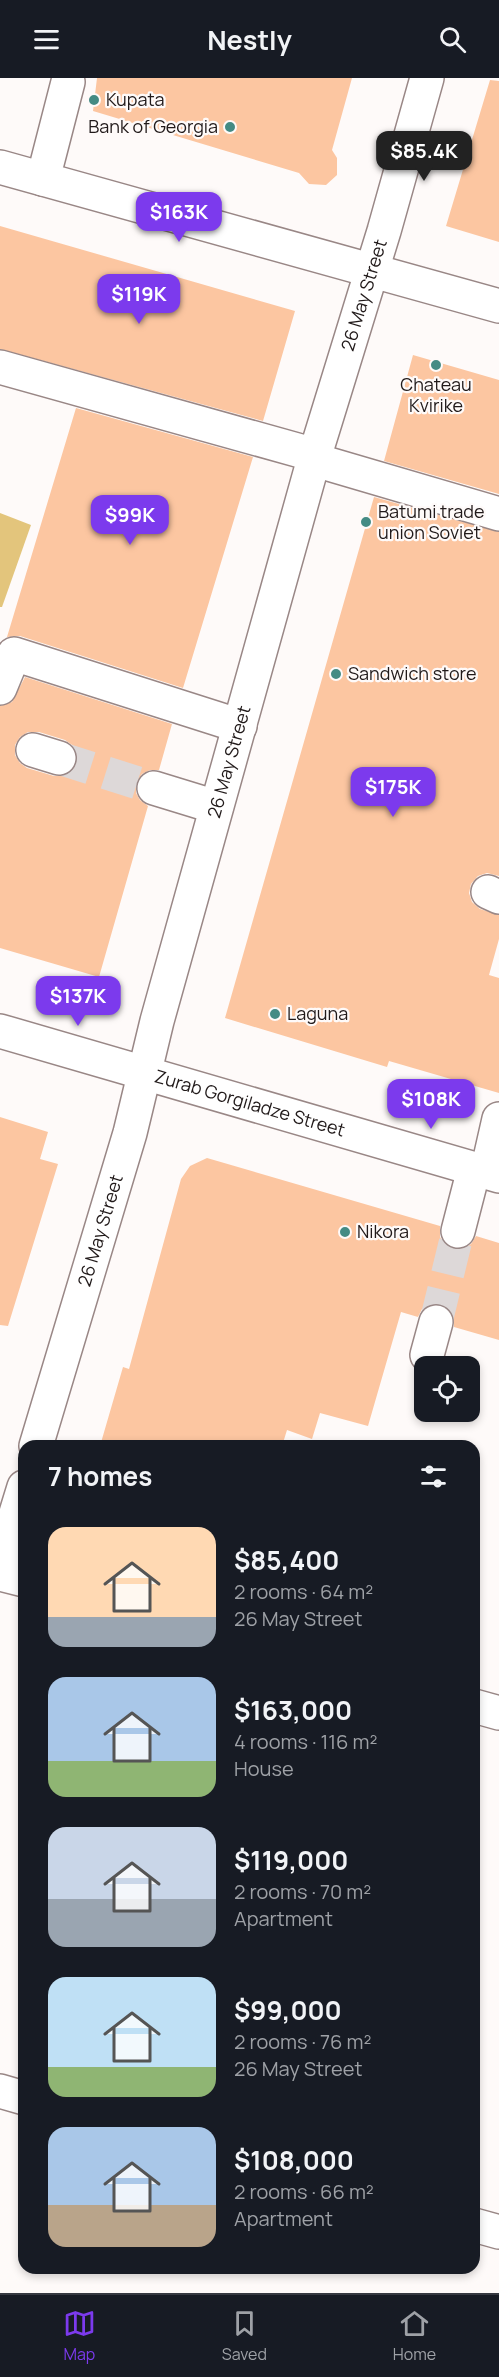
<!DOCTYPE html>
<html lang="en">
<head>
<meta charset="utf-8">
<style>
  :root { --surface:#171b24; --page:#242831; --text:#f1f3f6; --muted:#9ea1a6; --line:#363941; --accent:#7c3aed }
  body { margin:0; font-family:Manrope,sans-serif; background:var(--page); color:var(--text); height:100vh; display:flex; flex-direction:column; font-size:22px; white-space:nowrap }
  * { box-sizing:border-box; margin:0 }
  p { font-size:20px; color:var(--muted) }
  .icon { flex:none; width:33px; height:33px; fill:none; stroke:currentColor; stroke-width:2; stroke-linecap:round; stroke-linejoin:round }
  .map { position:relative; flex:1; overflow:hidden }
  .drawer { position:absolute; left:18px; top:1362px; width:462px; height:834px; display:flex; flex-direction:column; background:var(--surface); border-radius:18px; box-shadow:0 3px 9px #0003 }
  .drawer>* { flex:none }
  .fabs { position:absolute; left:414px; top:1278px; display:grid; gap:12px }
  .fabs a { display:grid; place-items:center; width:66px; height:66px; border-radius:12px; background:var(--surface); box-shadow:0 3px 9px #0003; font-size:30px }
  .price { position:absolute; translate:-50% -51px; padding:0 14px; border-radius:12px; background:var(--accent); color:#fff; font-size:20px; line-height:39px; filter:drop-shadow(0 2px 3px #0008) }
  .price::after { content:''; position:absolute; left:50%; top:36px; width:18px; height:14px; margin-left:-9px; background:inherit; clip-path:polygon(0 0,100% 0,50% 100%) }
  .price.on { background:#222; color:#fff }
  ul { padding:0; list-style:none }
  li { display:flex; align-items:center; gap:18px; height:150px; padding:0 30px }
  li span { display:grid; place-items:center; flex:none; width:168px; height:120px; border-radius:18px; color:#555 }
  li>.icon { margin-inline-start:auto }
  span .icon { width:72px; height:72px; fill:#fffc; stroke-width:1 }
  li b { font-size:26px }
  h2 { display:flex; justify-content:space-between; align-items:center; height:72px; padding:0 30px; font-size:26px }
  header { display:flex; justify-content:space-between; align-items:center; height:78px; padding:0 30px; background:var(--surface); font-size:27px; font-weight:700 }
  .dock { display:flex; justify-content:space-around; align-items:center; height:84px; border-top:2px solid var(--line); background:var(--surface); font-size:16px; color:var(--muted) }
  .dock a { display:grid; justify-items:center; gap:3px }
  .dock .on { color:var(--accent) }
  .map>svg:first-child { display:block }
  .forest { fill:#e3c57c }
  .building { fill:#fcc6a1; fill-rule:evenodd }
  .lines { fill:none; stroke-linecap:round; stroke-linejoin:round }
  .minor-tunnel { stroke:#ddd8d8; stroke-width:33; stroke-dasharray:33 16; stroke-linecap:butt }
  .minor-casing { stroke:#998786; stroke-width:36 }
  .minor { stroke:#fff; stroke-width:33 }
  .poi-dot { fill:#448b84; stroke:#fefaf9; stroke-width:2 }
  .labels { text-anchor:middle; stroke-width:4.5; stroke-linejoin:round; paint-order:stroke }
  .poi-label { font-size:18px; fill:#211a1a; stroke:#fefaf9; text-anchor:start }
  .street-label { font-size:18px; fill:#211a1a; stroke:#fefaf9 }
</style>
</head>
<body>
<header><svg class="icon" aria-label="menu" viewBox="0 0 24 24"><path d="M4 6h16M4 12h16M4 18h16"/></svg>Nestly<svg class="icon" aria-label="search" viewBox="0 0 24 24"><circle cx="10" cy="10" r="6"/><path d="M15 15l6 6"/></svg></header>
<div class="map">
<svg width="499" height="2215" viewBox="0 0 499 2215">
  <rect width="100%" height="100%" fill="#fefaf9"/>
  <!-- forest -->
  <path class="forest" d="M 0,435 L 31,447 L 2,529 L 0,529 Z"/>
  <!-- building -->
  <path class="building" d="M 97,0 L 352,0 L 332,72 L 337,80 L 337,97 L 326,107 L 309,106 L 299,95 L 93,33 Z
    M 490,2 L 499,3 L 499,164 L 446,148 Z
    M 0,148 L 295,233 L 263,343 L 0,271 Z
    M 413,277 L 499,302 L 499,416 L 384,383 Z
    M 76,330 L 253,379 L 183,610 L 20,558 L 7,559 Z
    M 374,419 L 499,454 L 499,798 L 487,795 L 478,798 L 471,806 L 469,815 L 472,824 L 480,831 L 499,837 L 499,861 L 489,897 L 499,900 L 499,1015 L 389,983 L 387,989 L 225,940 Z
    M 25,599 L 172,646 L 159,692 L 150,692 L 142,696 L 136,705 L 136,715 L 140,722 L 148,728 L 99,899 L 0,870 L 0,628 L 12,624 ZM 28,654 L 39,654 L 65,662 L 72,667 L 77,676 L 77,686 L 72,693 L 64,698 L 54,698 L 27,690 L 20,685 L 15,677 L 15,667 L 20,659 Z
    M 0,1039 L 48,1054 L 40,1081 L 58,1086 L 8,1248 L 0,1247 Z
    M 207,1080 L 440,1148 L 440,1159 L 445,1167 L 453,1171 L 464,1171 L 471,1166 L 476,1158 L 499,1165 L 499,1262 L 454,1249 L 454,1239 L 449,1230 L 441,1226 L 431,1226 L 422,1231 L 418,1239 L 401,1234 L 368,1348 L 320,1335 L 312,1361 L 287,1352 L 282,1368 L 100,1368 L 123,1289 L 129,1291 L 181,1101 L 190,1088 Z"/>
  <g class="lines">
    <!-- minor-tunnel -->
    <path class="minor-tunnel" d="M 59,680 L 154,710
      M 436,1244 L 458,1153"/>
    <!-- minor casing -->
    <g class="minor-casing">
      <g id="minor">
        <path d="M 0,89 L 499,228"/>
        <path d="M 43,101 L 68,4"/>
        <path d="M 0,289 L 315,377"/>
        <path d="M 315,382 L 499,436"/>
        <path d="M 0,610 L 14,576 L 240,648"/>
        <path d="M 33,672 L 59,680"/>
        <path d="M 154,710 L 216,729"/>
        <path d="M 488,814 L 499,819"/>
        <path id="s1" d="M 0,953 L 499,1098"/>
        <path d="M 487,1094 L 499,1041"/>
        <path d="M 458,1153 L 474,1091"/>
        <path d="M 427,1277 L 436,1244"/>
        <path id="s2" d="M 36,1368 L 130,1055 L 157,943 L 315,377 L 384,153 L 427,0"/>
        <path d="M 0,1487 L 24,1409"/>
        <path d="M 0,1496 L 24,1502"/>
        <path d="M 474,1628 L 499,1635"/>
        <path d="M 0,2013 L 24,2020"/>
        <path d="M 474,2147 L 499,2154"/>
      </g>
    </g>
    <!-- minor -->
    <use href="#minor" class="minor"/>
  </g>
  <!-- markers -->
  <g class="poi-dot">
    <circle cx="94" cy="22" r="6"/>
    <circle cx="230" cy="49" r="6"/>
    <circle cx="436" cy="287" r="6"/>
    <circle cx="366" cy="444" r="6"/>
    <circle cx="336" cy="596" r="6"/>
    <circle cx="275" cy="936" r="6"/>
    <circle cx="345" cy="1154" r="6"/>
  </g>
  <g class="labels">
    <!-- poi labels -->
    <g class="poi-label">
      <text x="106" y="28">Kupata</text>
      <text x="218" y="55" text-anchor="end">Bank of Georgia</text>
      <text x="436" y="313" text-anchor="middle">Chateau<tspan x="436" dy="21">Kvirike</tspan></text>
      <text x="378" y="440">Batumi trade<tspan x="378" dy="21">union Soviet</tspan></text>
      <text x="348" y="602">Sandwich store</text>
      <text x="287" y="942">Laguna</text>
      <text x="357" y="1160">Nikora</text>
    </g>
    <!-- street labels -->
    <g class="street-label">
      <text dy="6" stroke="none"><textPath href="#s2" startOffset="1197">26 May Street</textPath></text>
      <text dy="6" stroke="none"><textPath href="#s2" startOffset="711">26 May Street</textPath></text>
      <text dy="6" stroke="none"><textPath href="#s1" startOffset="260">Zurab Gorgiladze Street</textPath></text>
      <text dy="6" stroke="none"><textPath href="#s2" startOffset="225">26 May Street</textPath></text>
    </g>
  </g>
</svg>
<div class="fabs">
<a><svg class="icon" aria-label="locate" viewBox="0 0 24 24"><circle cx="12" cy="12" r="6"/><path d="M12 2v4M12 18v4M2 12h4M18 12h4"/></svg></a>
</div>
<b class="price on" style="left:424px;top:104px">$85.4K</b>
<b class="price" style="left:179px;top:165px">$163K</b>
<b class="price" style="left:139px;top:247px">$119K</b>
<b class="price" style="left:130px;top:468px">$99K</b>
<b class="price" style="left:393px;top:740px">$175K</b>
<b class="price" style="left:78px;top:949px">$137K</b>
<b class="price" style="left:431px;top:1052px">$108K</b>
<section class="drawer">
<h2>7 homes<svg class="icon" aria-label="filters" viewBox="0 0 24 24"><path d="M4 7h16M4 17h16"/><circle cx="9" cy="7" r="2"/><circle cx="15" cy="17" r="2"/></svg></h2>
<ul>
<li><span style="background:linear-gradient(#ffd9b3 75%,#9aa5b1 0)"><svg class="icon" aria-label="home" viewBox="0 0 24 24"><path d="M3 11l9-7 9 7M6 9v11h12V9"/></svg></span><div><b>$85,400</b><p>2 rooms · 64 m²</p><p>26 May Street</p></div></li>
<li><span style="background:linear-gradient(#a9c7e8 70%,#8fb573 0)"><svg class="icon" aria-label="home" viewBox="0 0 24 24"><path d="M3 11l9-7 9 7M6 9v11h12V9"/></svg></span><div><b>$163,000</b><p>4 rooms · 116 m²</p><p>House</p></div></li>
<li><span style="background:linear-gradient(#c9d6e8 60%,#9aa5b1 0)"><svg class="icon" aria-label="home" viewBox="0 0 24 24"><path d="M3 11l9-7 9 7M6 9v11h12V9"/></svg></span><div><b>$119,000</b><p>2 rooms · 70 m²</p><p>Apartment</p></div></li>
<li><span style="background:linear-gradient(#bfe0f5 75%,#8fb573 0)"><svg class="icon" aria-label="home" viewBox="0 0 24 24"><path d="M3 11l9-7 9 7M6 9v11h12V9"/></svg></span><div><b>$99,000</b><p>2 rooms · 76 m²</p><p>26 May Street</p></div></li>
<li><span style="background:linear-gradient(#a9c7e8 65%,#b9a48a 0)"><svg class="icon" aria-label="home" viewBox="0 0 24 24"><path d="M3 11l9-7 9 7M6 9v11h12V9"/></svg></span><div><b>$108,000</b><p>2 rooms · 66 m²</p><p>Apartment</p></div></li>
</ul>
</section>
</div>
<nav class="dock">
<a class="on"><svg class="icon" aria-label="map" viewBox="0 0 24 24"><path d="M3 6l6-2 6 2 6-2v14l-6 2-6-2-6 2zM9 4v14M15 6v14"/></svg>Map</a>
<a><svg class="icon" aria-label="saved" viewBox="0 0 24 24"><path d="M7 4h10v16l-5-4-5 4z"/></svg>Saved</a>
<a><svg class="icon" aria-label="home" viewBox="0 0 24 24"><path d="M3 11l9-7 9 7M6 9v11h12V9"/></svg>Home</a>
</nav>
</body>
</html>
